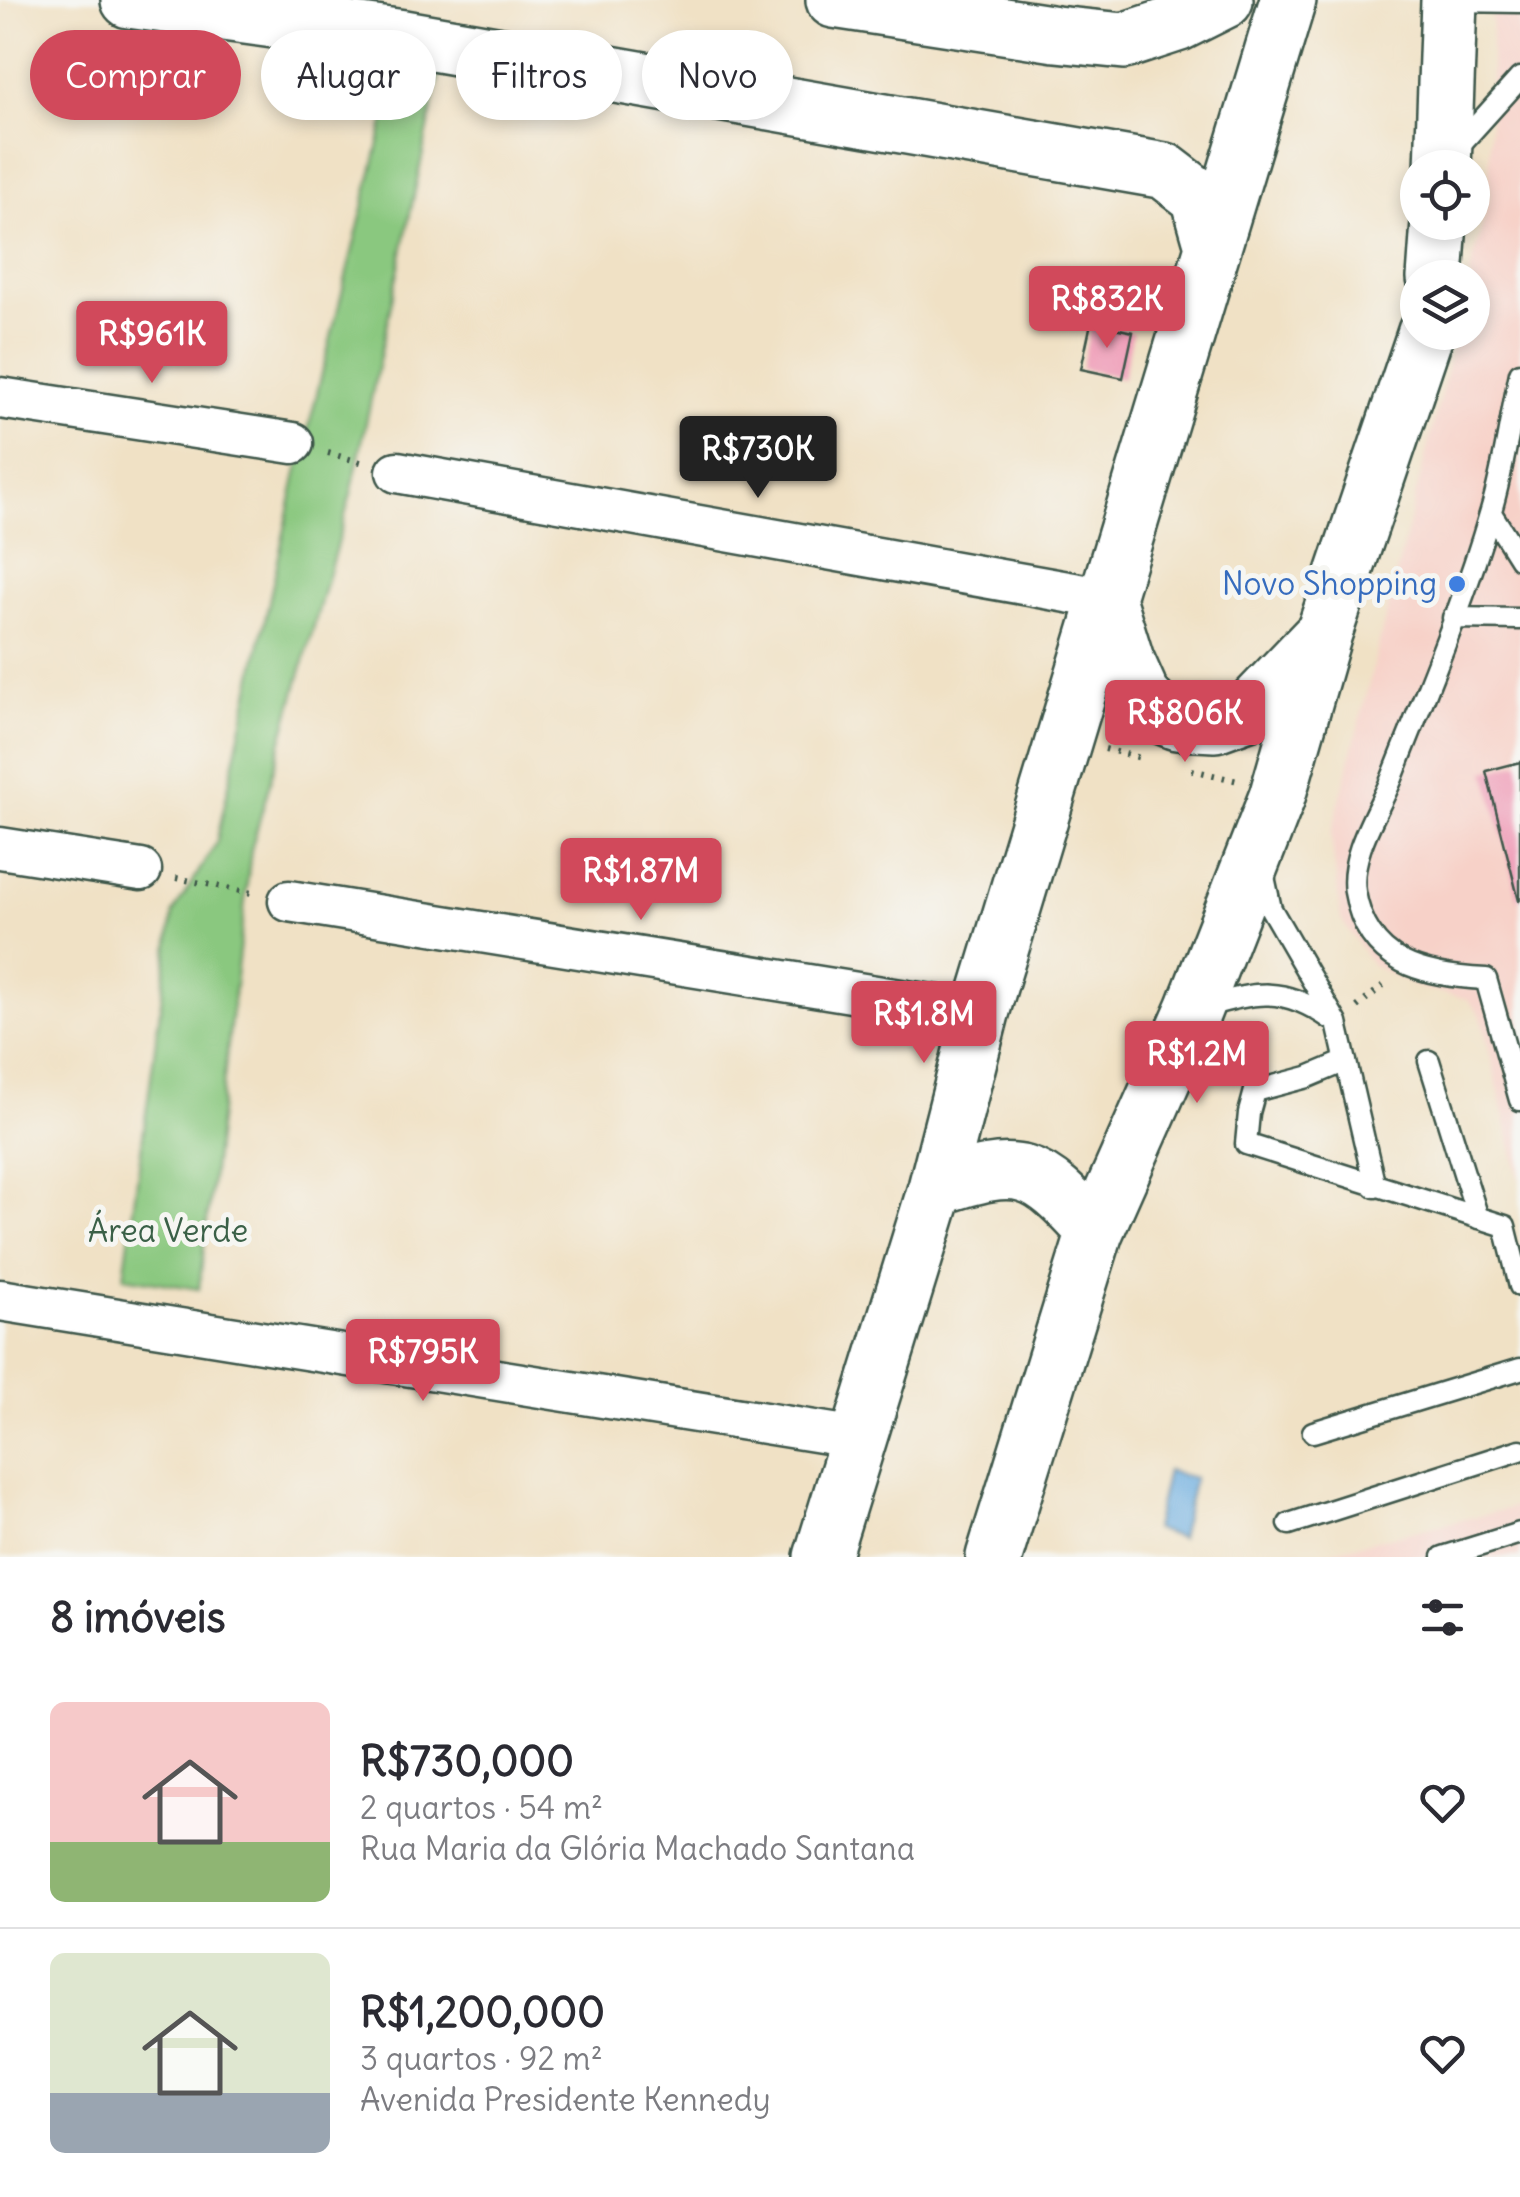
<!DOCTYPE html>
<html lang="pt">
<head>
<meta charset="utf-8">
<style>
  :root { --surface:#fff; --page:#f7f7f7; --text:#2b2b33; --muted:#7c7c81; --line:#e1e1e2; --accent:#d1495b }
  body { margin:0; font-family:Delius,sans-serif; background:var(--page); color:var(--text); height:100vh; display:flex; flex-direction:column; font-size:38px; white-space:nowrap }
  * { box-sizing:border-box; margin:0 }
  p { font-size:32px; color:var(--muted) }
  .icon { flex:none; width:55px; height:55px; fill:none; stroke:currentColor; stroke-width:2; stroke-linecap:round; stroke-linejoin:round }
  .map { position:relative; height:1557px; overflow:hidden }
  .panel { display:flex; flex-direction:column; background:var(--surface); flex:1 }
  .panel>* { flex:none }
  .guide { position:absolute; left:30px; top:30px; width:1000px; height:90px; display:flex; gap:20px }
  .buttons { position:absolute; left:1400px; top:150px; display:grid; gap:20px }
  .buttons a { display:grid; place-items:center; width:90px; height:90px; border-radius:50%; background:var(--surface); box-shadow:0 5px 15px #0003; font-size:50px }
  .price { position:absolute; translate:-50% -85px; padding:0 22px; border-radius:10px; background:var(--accent); color:#fff; font-size:32px; line-height:65px; filter:drop-shadow(0 2px 5px #0008) }
  .price::after { content:''; position:absolute; left:50%; top:60px; width:30px; height:22px; margin-left:-15px; background:inherit; clip-path:polygon(0 0,100% 0,50% 100%) }
  .price.current { background:#222; color:#fff }
  ul { padding:0; list-style:none }
  li { display:flex; align-items:center; gap:30px; height:250px; padding:0 50px }
  li+li { border-top:2px solid var(--line) }
  li span { display:grid; place-items:center; flex:none; width:280px; height:200px; border-radius:15px; color:#555 }
  li>.icon { margin-inline-start:auto }
  span .icon { width:120px; height:120px; fill:#fffc; stroke-width:1 }
  li b { font-size:42px }
  h2 { display:flex; justify-content:space-between; align-items:center; height:120px; padding:0 50px; font-size:42px }
  .pill { padding:0 35px; border-radius:45px; background:var(--surface); box-shadow:0 5px 15px #0003; font-size:35px; line-height:90px }
  .pill.current { background:var(--accent); color:#fff }
  .map>svg:first-child { display:block }
  .built { fill:#f7d1c8 }
  .green { fill:#8ac87f; stroke:#54825a; stroke-width:2.5 }
  .water { fill:#6bacdf; stroke:#45748a; stroke-width:2.5 }
  .building { fill:#ef99b5 }
  .lines { fill:none; stroke-linecap:round; stroke-linejoin:round }
  .service-casing { stroke:#3e564a; stroke-width:25 }
  .minor-casing { stroke:#3e564a; stroke-width:45 }
  .secondary-casing { stroke:#3e564a; stroke-width:60 }
  .path { stroke:#3e564a; stroke-width:6; stroke-dasharray:2.5 8; stroke-linecap:butt }
  .service { stroke:#fff; stroke-width:20 }
  .minor { stroke:#fff; stroke-width:40 }
  .secondary { stroke:#fff; stroke-width:55 }
  .shop-dot { fill:#3f7fe0; stroke:#f6f6f2; stroke-width:4 }
  .labels { text-anchor:middle; stroke-width:10; stroke-linejoin:round; paint-order:stroke }
  .shop-label { font-size:32px; fill:#366cbe; stroke:#f6f6f2; text-anchor:end }
  .park-label { font-size:32px; fill:#3a6047; stroke:#f6f6f2 }
</style>
</head>
<body>
<div class="map">
<svg width="1520" height="1557" viewBox="0 0 1520 1557">
  <rect width="100%" height="100%" fill="#f6f6f2"/>
  <filter id="ink" filterUnits="userSpaceOnUse"><feTurbulence type="fractalNoise" baseFrequency=".01" numOctaves="2"/><feDisplacementMap in="SourceGraphic" scale="20" xChannelSelector="R" yChannelSelector="G"/><feConvolveMatrix kernelMatrix="1 2 1 2 8 2 1 2 1" color-interpolation-filters="sRGB"/></filter>
  <filter id="wash" filterUnits="userSpaceOnUse"><feTurbulence type="fractalNoise" baseFrequency=".0048" numOctaves="4" result="noise"/><feDisplacementMap in="SourceGraphic" scale="40" xChannelSelector="R" yChannelSelector="G"/><feGaussianBlur stdDeviation="2.25" result="paint"/><feColorMatrix in="noise" values="0 0 0 0 0 0 0 0 0 0 0 0 0 0 0 0 0 1.4 0 .05"/><feComposite in="paint" operator="in"/></filter>
  <g filter="url(#wash)">
    <rect width="100%" height="100%" fill="#f0e1c5"/>
    <!-- built -->
    <path class="built" d="M 1492,0 L 1520,0 L 1520,1182 L 1481,1016 L 1468,999 L 1416,987 L 1373,966 L 1341,919 L 1331,836 L 1456,333 L 1472,332 L 1472,278 L 1469,277 L 1489,198 Z
      M 1520,1506 L 1520,1557 L 1306,1557 Z"/>
    <!-- green -->
    <path class="green" d="M 397,71 L 439,77 L 351,494 L 251,850 L 199,1289 L 124,1277 L 173,913 L 216,844 L 296,478 Z"/>
    <!-- water -->
    <path class="water" d="M 1167,1471 L 1194,1478 L 1180,1538 L 1154,1529 Z"/>
    <g id="blocks">
      <!-- building -->
      <path class="building" d="M 1091,323 L 1133,332 L 1123,378 L 1081,369 Z
        M 1520,762 L 1520,900 L 1519,901 L 1486,771 Z"/>
    </g>
  </g>
  <g filter="url(#ink)">
    <use href="#blocks" fill-opacity="0" stroke="#3e564a" stroke-width="2.5"/>
    <g class="lines">
      <!-- service casing -->
      <g class="service-casing">
        <path id="service" d="M 1452,1 L 1520,2
          M 1454,151 L 1520,78
          M 1520,373 C 1510,420 1504,469 1490,514 C 1464,603 1426,691 1392,778 C 1378,812 1349,854 1355,892 C 1367,964 1424,976 1486,979 L 1520,1100
          M 1491,513 L 1520,559
          M 1453,618 L 1520,619
          M 1263,872 L 1271,909 L 1337,1023 L 1375,1187
          M 1203,1007 C 1257,992 1282,985 1331,1019
          M 1346,1061 L 1308,1077 L 1255,1091 L 1249,1113 L 1246,1144 L 1505,1226 L 1520,1286
          M 1429,1061 L 1478,1218
          M 1313,1432 L 1520,1369
          M 1289,1524 L 1520,1450
          M 1443,1557 L 1520,1533"/>
      </g>
      <!-- minor casing -->
      <g class="minor-casing">
        <path id="minor" d="M 0,398 L 293,443
          M 397,472 L 1107,599
          M 0,848 L 141,870
          M 289,901 L 981,1013
          M 0,1300 L 858,1438"/>
      </g>
      <!-- secondary casing -->
      <g class="secondary-casing">
        <path id="secondary" d="M 129,0 L 404,38 L 1165,171 L 1199,197 L 1213,246
          M 834,0 L 1056,34 L 1124,41 L 1179,23 L 1225,0
          M 1443,168 L 1449,0
          M 1435,278 L 1439,222
          M 1107,599 L 1126,660 L 1142,696 L 1158,714 L 1177,722 L 1215,724 L 1248,712 L 1318,639
          M 936,1188 C 1022,1159 1035,1165 1095,1232
          M 822,1557 L 936,1188 L 981,1013 L 1288,0
          M 994,1557 L 1095,1232 L 1194,1009 L 1277,797 L 1324,633 L 1426,332"/>
      </g>
      <!-- path -->
      <path class="path" d="M 328,453 L 364,463
        M 1105,749 L 1141,758
        M 1192,770 L 1238,781
        M 176,878 L 257,894
        M 1357,1007 L 1386,983"/>
      <!-- service -->
      <use href="#service" class="service"/>
      <!-- minor -->
      <use href="#minor" class="minor"/>
      <!-- secondary -->
      <use href="#secondary" class="secondary"/>
    </g>
  </g>
  <!-- markers -->
  <circle class="shop-dot" cx="1457" cy="584" r="10"/>
  <g class="labels">
    <!-- shop labels -->
    <g class="shop-label">
      <text x="1437" y="595">Novo Shopping</text>
    </g>
    <!-- park labels -->
    <g class="park-label">
      <text x="168" y="1242">Área Verde</text>
    </g>
  </g>
</svg>
<div class="buttons">
<a><svg class="icon" aria-label="locate" viewBox="0 0 24 24"><circle cx="12" cy="12" r="6"/><path d="M12 2v4M12 18v4M2 12h4M18 12h4"/></svg></a>
<a><svg class="icon" aria-label="layers" viewBox="0 0 24 24"><path d="M12 4l9 5-9 5-9-5zM3 14l9 5 9-5"/></svg></a>
</div>
<b class="price" style="left:1107px;top:351px">R$832K</b>
<b class="price" style="left:152px;top:386px">R$961K</b>
<b class="price current" style="left:758px;top:501px">R$730K</b>
<b class="price" style="left:1185px;top:765px">R$806K</b>
<b class="price" style="left:641px;top:923px">R$1.87M</b>
<b class="price" style="left:924px;top:1066px">R$1.8M</b>
<b class="price" style="left:1197px;top:1106px">R$1.2M</b>
<b class="price" style="left:423px;top:1404px">R$795K</b>
<div class="guide">
<a class="pill current">Comprar</a>
<a class="pill">Alugar</a>
<a class="pill">Filtros</a>
<a class="pill">Novo</a>
</div>
</div>
<section class="panel">
<h2>8 imóveis<svg class="icon" aria-label="filters" viewBox="0 0 24 24"><path d="M4 7h16M4 17h16"/><circle cx="9" cy="7" r="2"/><circle cx="15" cy="17" r="2"/></svg></h2>
<ul>
<li><span style="background:linear-gradient(#f6c9c9 70%,#8fb573 0)"><svg class="icon" aria-label="home" viewBox="0 0 24 24"><path d="M3 11l9-7 9 7M6 9v11h12V9"/></svg></span><div><b>R$730,000</b><p>2 quartos · 54 m²</p><p>Rua Maria da Glória Machado Santana</p></div><svg class="icon" aria-label="heart" viewBox="0 0 24 24"><path d="M12 20l-8-8c-3-5 5-10 8-4 3-6 11-1 8 4z"/></svg></li>
<li><span style="background:linear-gradient(#dfe7d0 70%,#9aa5b1 0)"><svg class="icon" aria-label="home" viewBox="0 0 24 24"><path d="M3 11l9-7 9 7M6 9v11h12V9"/></svg></span><div><b>R$1,200,000</b><p>3 quartos · 92 m²</p><p>Avenida Presidente Kennedy</p></div><svg class="icon" aria-label="heart" viewBox="0 0 24 24"><path d="M12 20l-8-8c-3-5 5-10 8-4 3-6 11-1 8 4z"/></svg></li>
</ul>
</section>
</body>
</html>
